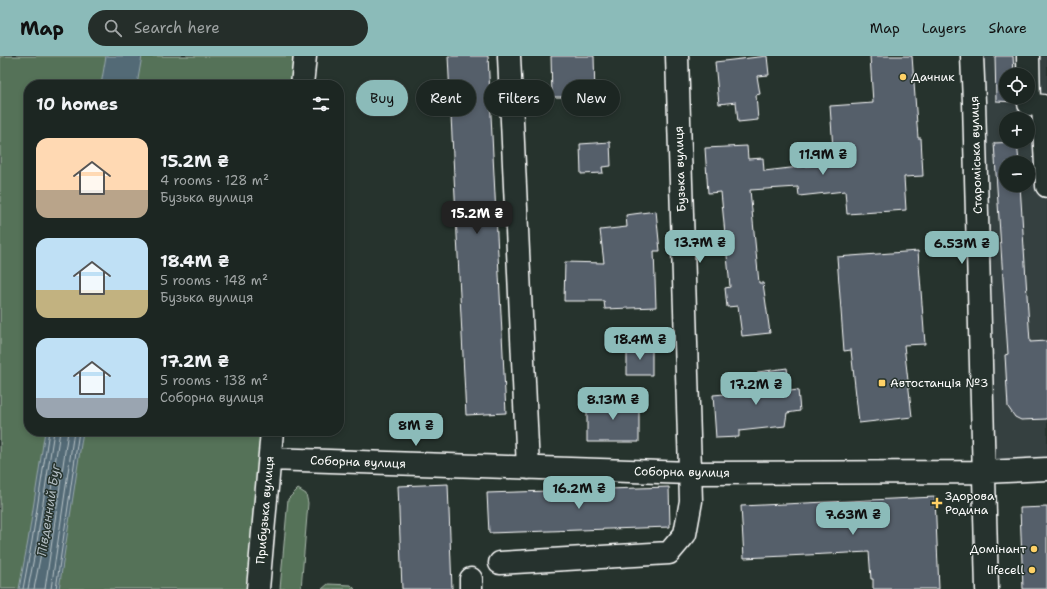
<!DOCTYPE html>
<html lang="en">
<head>
<meta charset="utf-8">
<style>
  :root { --surface:#1c2622; --page:#252e2a; --text:#f1f3f6; --muted:#a0a5a5; --line:#3a4340; --accent:#8bbbb9 }
  body { margin:0; font-family:"Shantell Sans",sans-serif; background:var(--page); color:var(--text); height:100vh; display:flex; flex-direction:column; font-size:15px; white-space:nowrap }
  * { box-sizing:border-box; margin:0 }
  p { font-size:13px; color:var(--muted) }
  .icon { flex:none; width:22px; height:22px; fill:none; stroke:currentColor; stroke-width:2; stroke-linecap:round; stroke-linejoin:round }
  .map { position:relative; flex:1; overflow:hidden }
  .side { position:absolute; left:24px; top:24px; width:320px; height:356px; display:flex; flex-direction:column; background:var(--surface); border-radius:16px; box-shadow:0 2px 6px #0003,0 0 0 1px var(--line) }
  .side>* { flex:none }
  .top-card { position:absolute; left:356px; top:24px; width:380px; height:36px; display:flex; gap:8px }
  .buttons { position:absolute; left:999px; top:12px; display:grid; gap:8px }
  .buttons a { display:grid; place-items:center; width:36px; height:36px; border-radius:50%; background:var(--surface); box-shadow:0 2px 6px #0003,0 0 0 1px var(--line); font-size:20px }
  .price { position:absolute; translate:-50% -34px; padding:0 9px; border-radius:8px; background:var(--accent); color:#111; font-size:13px; line-height:26px; filter:drop-shadow(0 1px 2px #0008) }
  .price::after { content:''; position:absolute; left:50%; top:24px; width:12px; height:9px; margin-left:-6px; background:inherit; clip-path:polygon(0 0,100% 0,50% 100%) }
  .price.current { background:#222; color:#fff }
  ul { padding:0; list-style:none }
  li { display:flex; align-items:center; gap:12px; height:100px; padding:0 12px }
  li span { display:grid; place-items:center; flex:none; width:112px; height:80px; border-radius:12px; color:#555 }
  li>.icon { margin-inline-start:auto }
  span .icon { width:48px; height:48px; fill:#fffc; stroke-width:1 }
  li b { font-size:17px }
  h2 { display:flex; justify-content:space-between; align-items:center; height:48px; padding:0 12px; font-size:17px }
  .chip { padding:0 14px; border-radius:18px; background:var(--surface); box-shadow:0 2px 6px #0003,0 0 0 1px var(--line); font-size:14px; line-height:36px }
  .chip.current { background:var(--accent); color:#111 }
  header { display:flex; align-items:center; gap:24px; box-sizing:border-box; height:56px; padding:0 20px; background:var(--accent); color:#111 }
  header strong { font-size:19px }
  nav { display:flex; gap:22px; margin-inline-start:auto; font-size:14px }
  .search { width:280px; height:36px; background:var(--page); display:flex; align-items:center; gap:10px; box-sizing:border-box; padding:0 14px; border-radius:22px; color:var(--muted); font-size:15px }
  .map>svg:first-child { display:block }
  .built { fill:#344040; fill-rule:evenodd }
  .green { fill:#557259; stroke:#aab8ac }
  .water { fill:#526b76; stroke:#97a6ad }
  .lines { fill:none; stroke-linecap:round; stroke-linejoin:round }
  .shore { stroke:#bac4c8; stroke-width:1 }
  .building { fill:#545e6b; stroke:#fff }
  .minor-casing { stroke:#fff; stroke-width:25 }
  .minor { stroke:#26332d; stroke-width:22 }
  .poi-dot { fill:#ffd166; stroke:#26332d; stroke-width:1.5 }
  .labels { text-anchor:middle; stroke-width:3; stroke-linejoin:round; paint-order:stroke }
  .poi-label { font-size:12px; fill:#fff; stroke:#26332d; text-anchor:start }
  .street-label { font-size:12px; fill:#fff; stroke:#26332d }
  .water-label { font-size:13px; font-style:italic; fill:#b1bcc1; stroke:#26332d }
</style>
</head>
<body>
<header>
<strong>Map</strong>
<div class="search"><svg class="icon" aria-label="search" viewBox="0 0 24 24"><circle cx="10" cy="10" r="6"/><path d="M15 15l6 6"/></svg>Search here</div>
<nav><a>Map</a><a>Layers</a><a>Share</a></nav>
</header>
<div class="map">
<svg width="1047" height="533" viewBox="0 0 1047 533">
  <rect width="100%" height="100%" fill="#26332d"/>
  <filter id="ink" filterUnits="userSpaceOnUse"><feTurbulence type="fractalNoise" baseFrequency=".025" numOctaves="2"/><feDisplacementMap in="SourceGraphic" scale="8" xChannelSelector="R" yChannelSelector="G"/><feConvolveMatrix kernelMatrix="1 2 1 2 8 2 1 2 1" color-interpolation-filters="sRGB"/></filter>
  <g filter="url(#ink)">
    <!-- built -->
    <path class="built" d="M 982,0 L 1047,0 L 1047,402 L 994,405 L 985,46 ZM 1006,19 L 1028,19 L 1028,41 L 1006,41 ZM 1006,63 L 1028,63 L 1028,85 L 1006,85 ZM 1006,107 L 1028,107 L 1028,129 L 1006,129 Z"/>
    <!-- green -->
    <path class="green" d="M 0,0 L 293,0 L 291,29 L 29,29 L 29,375 L 261,375 L 247,533 L 0,533 Z
      M 298,433 L 306,438 L 308,447 L 301,533 L 280,533 L 288,443 Z
      M 328,528 L 351,529 L 355,533 L 322,533 Z"/>
    <!-- water -->
    <path class="water" d="M 106,0 L 142,0 L 137,29 L 101,29 Z
      M 45,375 L 83,375 L 59,533 L 19,533 L 28,485 Z"/>
    <g class="lines">
      <!-- shore -->
      <path class="shore" d="M 23,533 L 32,485 L 49,375
        M 28,533 L 37,486 L 54,375
        M 34,533 L 43,487 L 60,375
        M 45,533 L 68,375
        M 51,533 L 74,375
        M 56,533 L 79,375"/>
    </g>
    <!-- building -->
    <path class="building" d="M 448,0 L 488,0 L 506,357 L 466,359 Z
      M 551,0 L 594,0 L 595,41 L 552,41 Z
      M 767,0 L 769,19 L 757,20 L 760,38 L 756,39 L 758,64 L 738,66 L 736,46 L 719,48 L 715,6 Z
      M 870,0 L 912,0 L 918,82 L 921,82 L 923,120 L 904,121 L 906,154 L 847,158 L 845,135 L 799,140 L 798,131 L 750,134 L 759,227 L 763,227 L 770,277 L 742,280 L 738,250 L 727,251 L 725,232 L 730,231 L 721,136 L 708,137 L 705,92 L 747,90 L 748,103 L 763,102 L 764,115 L 834,107 L 830,50 L 873,47 Z
      M 995,0 L 1013,0 L 1014,19 L 1006,19 L 1006,41 L 1015,41 L 1015,46 L 996,45 Z
      M 610,86 L 611,110 L 602,111 L 603,117 L 581,118 L 580,88 Z
      M 1017,86 L 1019,107 L 1006,107 L 1006,129 L 1020,129 L 1030,286 L 1047,285 L 1047,363 L 1021,364 L 1015,361 L 1008,351 L 1005,299 L 1008,298 L 994,87 Z
      M 656,155 L 660,195 L 654,195 L 656,251 L 605,253 L 604,245 L 564,245 L 565,206 L 604,207 L 600,174 L 627,171 L 626,159 Z
      M 918,195 L 925,288 L 904,289 L 912,361 L 859,367 L 851,294 L 844,295 L 837,201 Z
      M 627,291 L 652,291 L 652,319 L 627,319 Z
      M 787,312 L 790,335 L 798,334 L 800,355 L 787,357 L 785,370 L 739,375 L 739,381 L 716,382 L 713,339 L 760,335 L 758,316 Z
      M 587,344 L 639,344 L 639,386 L 587,386 Z
      M 448,428 L 452,533 L 402,533 L 398,430 Z
      M 669,431 L 670,471 L 489,477 L 487,437 Z
      M 935,441 L 939,533 L 873,533 L 873,523 L 871,523 L 869,496 L 744,502 L 741,450 Z
      M 1047,451 L 1047,533 L 1023,533 L 1020,452 Z"/>
    <g class="lines">
      <!-- minor casing -->
      <g class="minor-casing">
        <path id="minor" d="M 509,0 L 528,412
          M 972,0 L 974,46 L 987,533
          M 1028,0 L 1029,48 L 1043,50 L 1047,130
          M 302,29 L 305,0
          M 270,403 L 690,417 L 984,416 L 1047,413
          M 500,507 L 669,497 L 685,478 L 691,445 L 677,0
          M 471,523 L 471,533
          M 258,533 L 272,375"/>
      </g>
      <!-- minor -->
      <use href="#minor" class="minor"/>
    </g>
  </g>
  <!-- markers -->
  <g class="poi-dot">
    <circle cx="903" cy="21" r="4"/>
    <rect x="878" y="323" width="8" height="8" rx="2"/>
    <path d="M935 441h4v4h4v4h-4v4h-4v-4h-4v-4h4z"/>
    <circle cx="1034" cy="493" r="4"/>
    <circle cx="1032" cy="514" r="4"/>
  </g>
  <g class="labels">
    <!-- poi labels -->
    <g class="poi-label">
      <text x="911" y="25">Дачник</text>
      <text x="890" y="331">Автостанція №3</text>
      <text x="945" y="444">Здорова<tspan x="945" dy="14">Родина</tspan></text>
      <text x="1026" y="497" text-anchor="end">Домінант</text>
      <text x="1024" y="518" text-anchor="end">lifecell</text>
    </g>
    <!-- street labels -->
    <g class="street-label">
      <text transform="translate(976 99) rotate(-92)" y="4">Староміська вулиця</text>
      <text transform="translate(680 113) rotate(-92)" y="4">Бузька вулиця</text>
      <text transform="translate(358 406) rotate(2)" y="4">Соборна вулиця</text>
      <text transform="translate(682 416) rotate(1)" y="4">Соборна вулиця</text>
      <text transform="translate(265 454) rotate(-85)" y="4">Прибузька вулиця</text>
    </g>
    <!-- water labels -->
    <g class="water-label">
      <text transform="translate(48 454) rotate(-81)" y="5">Південний Буг</text>
    </g>
  </g>
</svg>
<div class="buttons">
<a><svg class="icon" aria-label="locate" viewBox="0 0 24 24"><circle cx="12" cy="12" r="6"/><path d="M12 2v4M12 18v4M2 12h4M18 12h4"/></svg></a>
<a>+</a>
<a>−</a>
</div>
<b class="price" style="left:823px;top:120px">11.9M ₴</b>
<b class="price current" style="left:477px;top:179px">15.2M ₴</b>
<b class="price" style="left:700px;top:208px">13.7M ₴</b>
<b class="price" style="left:962px;top:209px">6.53M ₴</b>
<b class="price" style="left:640px;top:305px">18.4M ₴</b>
<b class="price" style="left:756px;top:350px">17.2M ₴</b>
<b class="price" style="left:613px;top:365px">8.13M ₴</b>
<b class="price" style="left:416px;top:391px">8M ₴</b>
<b class="price" style="left:579px;top:454px">16.2M ₴</b>
<b class="price" style="left:853px;top:480px">7.63M ₴</b>
<div class="top-card">
<a class="chip current">Buy</a>
<a class="chip">Rent</a>
<a class="chip">Filters</a>
<a class="chip">New</a>
</div>
<section class="side">
<h2>10 homes<svg class="icon" aria-label="filters" viewBox="0 0 24 24"><path d="M4 7h16M4 17h16"/><circle cx="9" cy="7" r="2"/><circle cx="15" cy="17" r="2"/></svg></h2>
<ul>
<li><span style="background:linear-gradient(#ffd9b3 65%,#b9a48a 0)"><svg class="icon" aria-label="home" viewBox="0 0 24 24"><path d="M3 11l9-7 9 7M6 9v11h12V9"/></svg></span><div><b>15.2M ₴</b><p>4 rooms · 128 m²</p><p>Бузька вулиця</p></div></li>
<li><span style="background:linear-gradient(#bfe0f5 65%,#c2b280 0)"><svg class="icon" aria-label="home" viewBox="0 0 24 24"><path d="M3 11l9-7 9 7M6 9v11h12V9"/></svg></span><div><b>18.4M ₴</b><p>5 rooms · 148 m²</p><p>Бузька вулиця</p></div></li>
<li><span style="background:linear-gradient(#bfe0f5 75%,#9aa5b1 0)"><svg class="icon" aria-label="home" viewBox="0 0 24 24"><path d="M3 11l9-7 9 7M6 9v11h12V9"/></svg></span><div><b>17.2M ₴</b><p>5 rooms · 138 m²</p><p>Соборна вулиця</p></div></li>
</ul>
</section>
</div>
</body>
</html>
